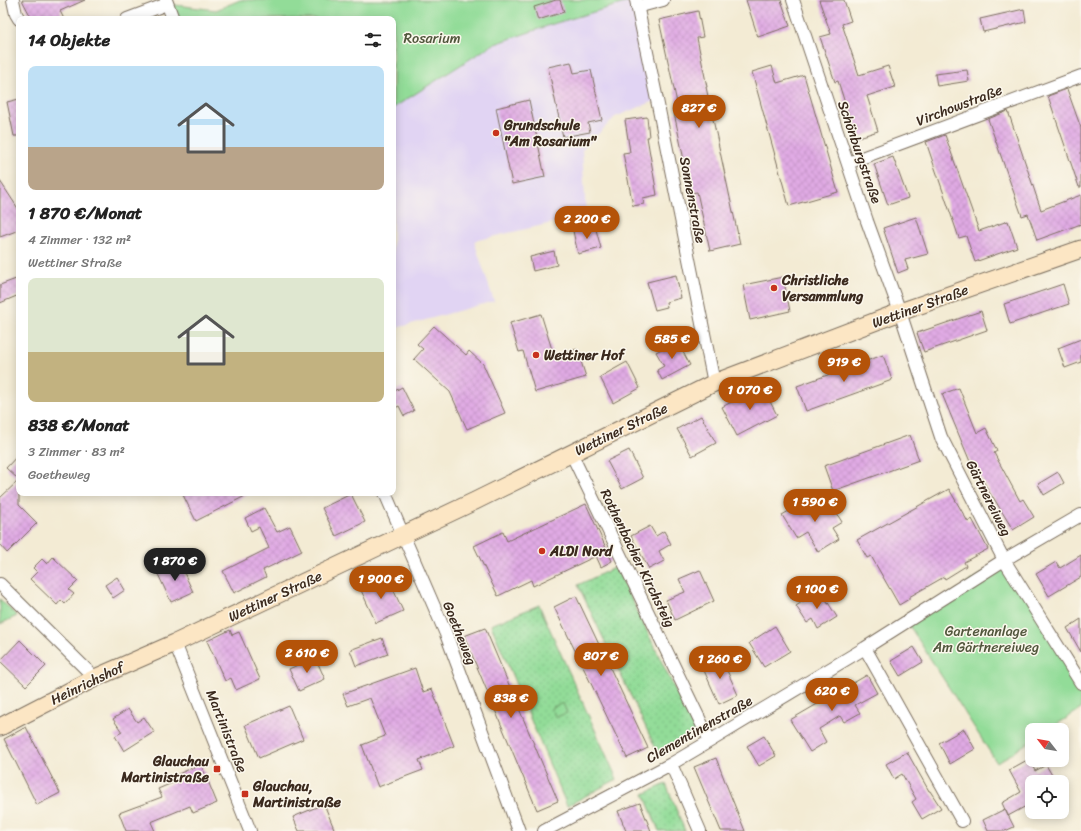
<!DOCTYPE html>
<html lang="de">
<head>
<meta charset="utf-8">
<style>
  :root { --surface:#fff; --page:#f6f6f6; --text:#222; --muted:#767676; --accent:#b45309 }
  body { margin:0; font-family:Sriracha,sans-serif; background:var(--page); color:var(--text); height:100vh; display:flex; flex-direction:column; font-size:15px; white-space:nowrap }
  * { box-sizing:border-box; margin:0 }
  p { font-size:13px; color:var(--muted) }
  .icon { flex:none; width:22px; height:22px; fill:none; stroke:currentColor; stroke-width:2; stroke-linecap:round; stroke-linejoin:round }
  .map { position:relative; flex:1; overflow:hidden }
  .drawer { position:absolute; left:16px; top:16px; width:380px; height:480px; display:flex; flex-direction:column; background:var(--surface); border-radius:8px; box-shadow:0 2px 10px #0003 }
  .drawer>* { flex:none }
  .needle { width:26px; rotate:301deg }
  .tools { position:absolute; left:1025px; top:723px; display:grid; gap:8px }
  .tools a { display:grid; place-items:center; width:44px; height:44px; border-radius:8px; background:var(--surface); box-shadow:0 2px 10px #0003; font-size:20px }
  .price { position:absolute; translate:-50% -34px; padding:0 9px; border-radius:14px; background:var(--accent); color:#fff; font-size:13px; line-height:26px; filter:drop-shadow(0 1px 2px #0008) }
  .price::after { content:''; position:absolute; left:50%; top:24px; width:12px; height:9px; margin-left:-6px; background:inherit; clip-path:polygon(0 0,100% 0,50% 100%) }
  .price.on { background:#222; color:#fff }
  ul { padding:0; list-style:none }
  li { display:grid; align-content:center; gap:8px; height:212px; padding:0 12px }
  li span { display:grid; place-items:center; height:124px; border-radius:8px; color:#555 }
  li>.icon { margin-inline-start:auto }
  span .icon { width:72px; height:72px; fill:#fffc; stroke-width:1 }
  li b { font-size:17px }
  h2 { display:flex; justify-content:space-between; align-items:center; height:48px; padding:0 12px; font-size:17px }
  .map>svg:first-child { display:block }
  .built { fill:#e1d4f3 }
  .grass { fill:url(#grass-dots); stroke:#66835b }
  .green { fill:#92dc98; stroke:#66835b }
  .building { fill:url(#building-cross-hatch) }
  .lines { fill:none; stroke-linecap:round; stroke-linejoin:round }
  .street-casing { stroke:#7b6e5e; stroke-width:14 }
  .secondary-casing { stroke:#7b6e5e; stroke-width:19 }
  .street { stroke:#fff; stroke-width:12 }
  .secondary { stroke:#fce6c4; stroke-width:17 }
  .poi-dot { fill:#c8321e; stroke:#fbf7ec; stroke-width:1.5 }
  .labels { text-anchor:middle; stroke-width:3; stroke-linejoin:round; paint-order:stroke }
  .park-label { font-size:14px; fill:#51563c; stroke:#fbf7ec }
  .street-label { font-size:14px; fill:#3b2a1e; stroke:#fbf7ec }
  .poi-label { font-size:14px; font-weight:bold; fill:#3b2a1e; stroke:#fbf7ec; text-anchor:start }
</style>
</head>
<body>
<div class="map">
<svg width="1081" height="831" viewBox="0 0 1081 831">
  <defs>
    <pattern id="grass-dots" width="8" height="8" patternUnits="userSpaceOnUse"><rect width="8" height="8" fill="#92dc98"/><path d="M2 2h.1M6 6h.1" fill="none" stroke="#7fbd83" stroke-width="1.8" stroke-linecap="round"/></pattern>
    <pattern id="building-cross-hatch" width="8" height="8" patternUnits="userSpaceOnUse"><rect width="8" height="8" fill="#e0aae4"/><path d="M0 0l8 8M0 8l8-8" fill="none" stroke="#c192c3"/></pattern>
  </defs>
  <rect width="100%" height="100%" fill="#fbf7ec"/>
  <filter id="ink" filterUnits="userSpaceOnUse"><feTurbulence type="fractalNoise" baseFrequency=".025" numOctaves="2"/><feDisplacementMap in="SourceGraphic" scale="8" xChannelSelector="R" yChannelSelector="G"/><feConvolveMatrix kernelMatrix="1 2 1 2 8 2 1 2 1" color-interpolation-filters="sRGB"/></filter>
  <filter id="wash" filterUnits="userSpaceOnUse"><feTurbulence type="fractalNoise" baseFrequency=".012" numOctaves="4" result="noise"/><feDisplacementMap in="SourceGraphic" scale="16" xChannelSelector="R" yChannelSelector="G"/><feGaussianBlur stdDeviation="0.9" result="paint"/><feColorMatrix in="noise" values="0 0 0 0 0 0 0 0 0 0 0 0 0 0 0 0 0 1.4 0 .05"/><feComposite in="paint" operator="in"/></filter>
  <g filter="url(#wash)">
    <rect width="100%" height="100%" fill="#f3ebd4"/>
    <!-- built -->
    <path class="built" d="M 635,0 L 657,100 L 615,117 L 582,150 L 586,215 L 474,241 L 494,301 L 393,329 L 393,108 L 492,45 L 556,23 Z"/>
    <!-- grass -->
    <path class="grass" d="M 616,567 L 697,735 L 658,753 L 578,585 Z
      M 539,605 L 617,779 L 567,806 L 491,625 Z
      M 666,784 L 685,831 L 659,831 L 644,794 Z"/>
    <!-- green -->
    <path class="green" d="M 240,0 L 635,0 L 556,23 L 492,45 L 393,108 L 393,19 L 173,19 L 167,4 L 216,10 Z
      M 1004,560 L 1081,683 L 1081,709 L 1048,730 L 1032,730 L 1032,740 L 997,763 L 907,622 Z
      M 0,599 L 17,616 L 0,624 Z
      M 563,703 L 567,713 L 556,717 L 551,708 Z"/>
    <g id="blocks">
      <!-- building -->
      <path class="building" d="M 22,0 L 85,0 L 60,11 L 64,19 L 32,19 Z
        M 556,0 L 560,0 L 564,12 L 538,20 L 534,7 Z
        M 746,0 L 781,0 L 790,26 L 758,37 Z
        M 819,0 L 844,0 L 851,21 L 842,24 L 859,75 L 888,66 L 895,87 L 867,96 L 878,131 L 856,138 L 838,81 L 835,82 L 820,37 L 831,34 Z
        M 1024,9 L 1026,22 L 983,32 L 980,19 Z
        M 698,11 L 703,37 L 697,38 L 707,87 L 706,87 L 740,244 L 710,251 L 697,192 L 691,193 L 674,113 L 679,112 L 659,20 Z
        M 571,62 L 574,73 L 591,70 L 602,120 L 588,123 L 590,132 L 563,137 L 548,67 Z
        M 772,66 L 777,83 L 804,75 L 838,192 L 789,206 L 752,72 Z
        M 967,70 L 969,81 L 937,86 L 935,74 Z
        M 1067,89 L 1081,128 L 1081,187 L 1079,187 L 1048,96 Z
        M 19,99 L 19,136 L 14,136 L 7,102 Z
        M 529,100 L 545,177 L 512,184 L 496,108 Z
        M 1008,111 L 1041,210 L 1081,195 L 1081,224 L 1037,240 L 1028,214 L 1022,216 L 988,119 Z
        M 647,117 L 649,137 L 647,137 L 657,195 L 643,198 L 644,204 L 633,206 L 623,153 L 630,152 L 625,120 Z
        M 945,135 L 979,231 L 1008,221 L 1017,247 L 975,262 L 966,236 L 959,238 L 926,142 Z
        M 893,157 L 908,198 L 888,205 L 874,164 Z
        M 0,181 L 19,210 L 19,230 L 0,237 Z
        M 916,217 L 928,254 L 905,260 L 908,269 L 898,273 L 883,228 Z
        M 595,226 L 601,248 L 578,254 L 573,231 Z
        M 554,251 L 557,265 L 533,271 L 530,257 Z
        M 676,275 L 681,298 L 666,302 L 667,307 L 655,310 L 647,282 Z
        M 783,277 L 790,311 L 750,320 L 743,285 Z
        M 16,279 L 19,286 L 19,295 L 0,303 L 0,285 Z
        M 1063,284 L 1069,304 L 1010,324 L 1004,304 Z
        M 981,311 L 987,330 L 924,352 L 917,333 Z
        M 541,314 L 554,356 L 577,349 L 586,377 L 535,392 L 523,351 L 519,352 L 510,323 Z
        M 434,326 L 466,355 L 469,351 L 483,364 L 505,413 L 467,429 L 450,392 L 414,359 L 423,349 L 417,344 Z
        M 1081,339 L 1081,362 L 1065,368 L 1058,348 Z
        M 677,341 L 690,365 L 662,380 L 657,370 L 664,366 L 656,352 Z
        M 883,355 L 892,380 L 806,411 L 797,386 Z
        M 627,362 L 640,388 L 613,403 L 600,377 Z
        M 762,386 L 777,415 L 737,436 L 722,407 Z
        M 402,387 L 414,411 L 404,416 L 399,406 L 393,409 L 393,392 Z
        M 959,388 L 977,433 L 986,428 L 997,451 L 994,453 L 1020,501 L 1023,499 L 1034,517 L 1013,530 L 993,497 L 992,497 L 973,463 L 971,464 L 961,440 L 942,394 Z
        M 701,416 L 716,443 L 692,456 L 677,429 Z
        M 910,435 L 919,460 L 833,491 L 824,466 Z
        M 629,450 L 643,478 L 622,489 L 607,461 Z
        M 19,454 L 19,505 L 37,523 L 7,553 L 0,545 L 0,498 L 19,480 L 6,468 Z
        M 1058,472 L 1064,483 L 1044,495 L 1038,484 Z
        M 949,489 L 968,522 L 972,519 L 988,549 L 964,562 L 966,566 L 945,579 L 944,577 L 909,597 L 909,599 L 899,605 L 871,556 L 867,558 L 857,540 Z
        M 182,493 L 251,493 L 196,521 Z
        M 351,494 L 365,522 L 336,536 L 322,508 Z
        M 827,498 L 842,522 L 832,528 L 839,539 L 818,552 L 806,532 L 796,538 L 782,515 L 803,503 L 807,510 Z
        M 586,504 L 612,561 L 601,567 L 596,556 L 533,586 L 531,580 L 498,596 L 474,546 L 503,532 L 507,541 Z
        M 264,508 L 277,532 L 290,526 L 302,551 L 263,570 L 266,577 L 234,593 L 223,571 L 269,548 L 259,527 L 251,531 L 245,518 Z
        M 650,526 L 656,536 L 664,531 L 671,544 L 659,551 L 664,561 L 649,569 L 631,536 Z
        M 1081,555 L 1081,577 L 1049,596 L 1036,574 L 1056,562 L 1060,568 Z
        M 53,557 L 78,581 L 69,590 L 74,594 L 65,604 L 61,600 L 57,605 L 30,579 L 37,572 L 33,568 L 42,559 L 47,564 Z
        M 179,562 L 193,592 L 171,602 L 157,572 Z
        M 700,570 L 714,601 L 675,620 L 666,600 L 685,592 L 679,579 Z
        M 117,577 L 125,590 L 113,598 L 105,585 Z
        M 380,579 L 382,584 L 389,580 L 403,611 L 376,623 L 360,588 Z
        M 820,590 L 837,617 L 818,629 L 813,619 L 807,623 L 796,606 Z
        M 576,596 L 648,748 L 627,758 L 554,607 Z
        M 1081,619 L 1081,652 L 1067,628 Z
        M 775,626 L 790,651 L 764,667 L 749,643 Z
        M 485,628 L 558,801 L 537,810 L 464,636 Z
        M 230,630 L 232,635 L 239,632 L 260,679 L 236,690 L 231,678 L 225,681 L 207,641 Z
        M 382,638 L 388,654 L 356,666 L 350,650 Z
        M 20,640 L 46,666 L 26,686 L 0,661 Z
        M 914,647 L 923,662 L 900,676 L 891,661 Z
        M 315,657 L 325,679 L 299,691 L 289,669 Z
        M 721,657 L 738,695 L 719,704 L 702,666 Z
        M 415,668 L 423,692 L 432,689 L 454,746 L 419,760 L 423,770 L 378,787 L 362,745 L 385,736 L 370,698 L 348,706 L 343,694 Z
        M 867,675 L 877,693 L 855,705 L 860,713 L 844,722 L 840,716 L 819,729 L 826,742 L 810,752 L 790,720 Z
        M 289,706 L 303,739 L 259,758 L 245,725 Z
        M 128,709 L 137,722 L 144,717 L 154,732 L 124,751 L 115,736 L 122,732 L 113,719 Z
        M 26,727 L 60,793 L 37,805 L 4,739 Z
        M 964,729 L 975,749 L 950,764 L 939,743 Z
        M 764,736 L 776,756 L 759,766 L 747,746 Z
        M 907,752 L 929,791 L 930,791 L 941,808 L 922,819 L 912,802 L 916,799 L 902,774 L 894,779 L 886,764 Z
        M 716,758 L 726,784 L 745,831 L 721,831 L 694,767 Z
        M 1029,759 L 1035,771 L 1046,765 L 1056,782 L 1032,782 L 1032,812 L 1028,805 L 1008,816 L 1002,803 L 1021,792 L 1009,770 Z
        M 201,764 L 217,803 L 193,813 L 190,806 L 151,822 L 155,831 L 126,831 L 119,813 L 162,797 L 158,789 L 179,780 L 176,775 Z
        M 640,803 L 651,831 L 626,831 L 618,811 Z
        M 324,804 L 335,831 L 299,831 L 293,817 Z
        M 1005,809 L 1014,827 L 1005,831 L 988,831 L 983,820 Z"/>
    </g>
  </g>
  <g filter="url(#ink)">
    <use href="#blocks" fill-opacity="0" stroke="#7b6e5e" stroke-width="1"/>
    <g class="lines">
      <!-- street casing -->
      <g class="street-casing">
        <path id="street" d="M 13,0 L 16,14 L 19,19
          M 166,0 L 173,19
          M 636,0 L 657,100 L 714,383
          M 793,0 L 867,221 L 900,312 L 941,437 L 1004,560 L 1081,683
          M 637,7 L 663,0
          M 127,19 L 167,4
          M 848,163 L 1081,76
          M 571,453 L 710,741
          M 385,493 L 446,634 L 519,831
          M 0,584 L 95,678
          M 175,643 L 250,831
          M 865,648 L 962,821
          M 671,764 L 700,831
          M 544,831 L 671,764 L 710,741 L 865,648 L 1004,560 L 1081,515"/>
      </g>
      <!-- secondary casing -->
      <g class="secondary-casing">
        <path id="secondary" d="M 0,727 L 95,678 L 175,643 L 475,501 L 714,383 L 900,312 L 1081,249"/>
      </g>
      <!-- street -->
      <use href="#street" class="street"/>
      <!-- secondary -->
      <use href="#secondary" class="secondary"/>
    </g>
  </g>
  <!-- markers -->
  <g class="poi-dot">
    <circle cx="496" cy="133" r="4"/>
    <circle cx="774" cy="288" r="4"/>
    <circle cx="536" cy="355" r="4"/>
    <circle cx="542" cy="551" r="4"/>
    <rect x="213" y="765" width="8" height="8" rx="2"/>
    <rect x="241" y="790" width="8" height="8" rx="2"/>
  </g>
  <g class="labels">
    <!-- park labels -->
    <g class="park-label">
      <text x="432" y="43">Rosarium</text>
      <text x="986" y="636">Gartenanlage<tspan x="986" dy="16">Am Gärtnereiweg</tspan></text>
    </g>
    <!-- street labels -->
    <g class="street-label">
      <text transform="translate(959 105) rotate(-21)" y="5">Virchowstraße</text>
      <text transform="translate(860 152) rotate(71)" y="5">Schönburgstraße</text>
      <text transform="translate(693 200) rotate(79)" y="5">Sonnenstraße</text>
      <text transform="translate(920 306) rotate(-20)" y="5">Wettiner Straße</text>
      <text transform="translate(621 429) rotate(-26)" y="5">Wettiner Straße</text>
      <text transform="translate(989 498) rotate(63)" y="5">Gärtnereiweg</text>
      <text transform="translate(638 558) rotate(64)" y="5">Rothenbacher Kirchsteig</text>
      <text transform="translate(275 596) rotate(-25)" y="5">Wettiner Straße</text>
      <text transform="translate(460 633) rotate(68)" y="5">Goetheweg</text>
      <text transform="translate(87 683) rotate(-26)" y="5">Heinrichshof</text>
      <text transform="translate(699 729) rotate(-30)" y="5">Clementinenstraße</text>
      <text transform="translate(227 731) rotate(68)" y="5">Martinistraße</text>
    </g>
    <!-- poi labels -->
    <g class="poi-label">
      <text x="504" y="130">Grundschule<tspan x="504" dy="16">"Am Rosarium"</tspan></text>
      <text x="782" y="285">Christliche<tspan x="782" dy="16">Versammlung</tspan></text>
      <text x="544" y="360">Wettiner Hof</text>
      <text x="550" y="556">ALDI Nord</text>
      <text x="209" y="766" text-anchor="end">Glauchau<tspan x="209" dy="16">Martinistraße</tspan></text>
      <text x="253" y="791">Glauchau,<tspan x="253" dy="16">Martinistraße</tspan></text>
    </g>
  </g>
</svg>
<div class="tools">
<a><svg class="needle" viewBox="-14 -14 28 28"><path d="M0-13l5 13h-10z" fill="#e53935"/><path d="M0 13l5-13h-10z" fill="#767676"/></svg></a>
<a><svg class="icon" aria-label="locate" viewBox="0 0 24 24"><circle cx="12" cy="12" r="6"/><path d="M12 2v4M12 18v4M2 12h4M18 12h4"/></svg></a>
</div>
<b class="price" style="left:699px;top:129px">827 €</b>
<b class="price" style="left:587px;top:240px">2 200 €</b>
<b class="price" style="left:672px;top:360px">585 €</b>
<b class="price" style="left:844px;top:383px">919 €</b>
<b class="price" style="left:750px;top:411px">1 070 €</b>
<b class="price" style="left:815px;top:523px">1 590 €</b>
<b class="price on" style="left:175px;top:582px">1 870 €</b>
<b class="price" style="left:381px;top:600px">1 900 €</b>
<b class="price" style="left:817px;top:610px">1 100 €</b>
<b class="price" style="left:307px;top:674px">2 610 €</b>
<b class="price" style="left:601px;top:677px">807 €</b>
<b class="price" style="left:720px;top:680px">1 260 €</b>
<b class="price" style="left:832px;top:712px">620 €</b>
<b class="price" style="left:511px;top:719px">838 €</b>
<section class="drawer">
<h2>14 Objekte<svg class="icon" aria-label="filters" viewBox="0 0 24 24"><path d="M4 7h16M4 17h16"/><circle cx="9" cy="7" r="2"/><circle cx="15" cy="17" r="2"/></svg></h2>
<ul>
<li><span style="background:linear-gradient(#bfe0f5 65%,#b9a48a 0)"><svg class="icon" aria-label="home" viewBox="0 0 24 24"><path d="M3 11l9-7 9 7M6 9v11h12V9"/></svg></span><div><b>1 870 €/Monat</b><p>4 Zimmer · 132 m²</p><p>Wettiner Straße</p></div></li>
<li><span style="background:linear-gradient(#dfe7d0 60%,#c2b280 0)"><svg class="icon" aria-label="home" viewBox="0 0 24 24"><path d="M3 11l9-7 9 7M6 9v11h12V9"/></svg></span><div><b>838 €/Monat</b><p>3 Zimmer · 83 m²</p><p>Goetheweg</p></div></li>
</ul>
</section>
</div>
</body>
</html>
